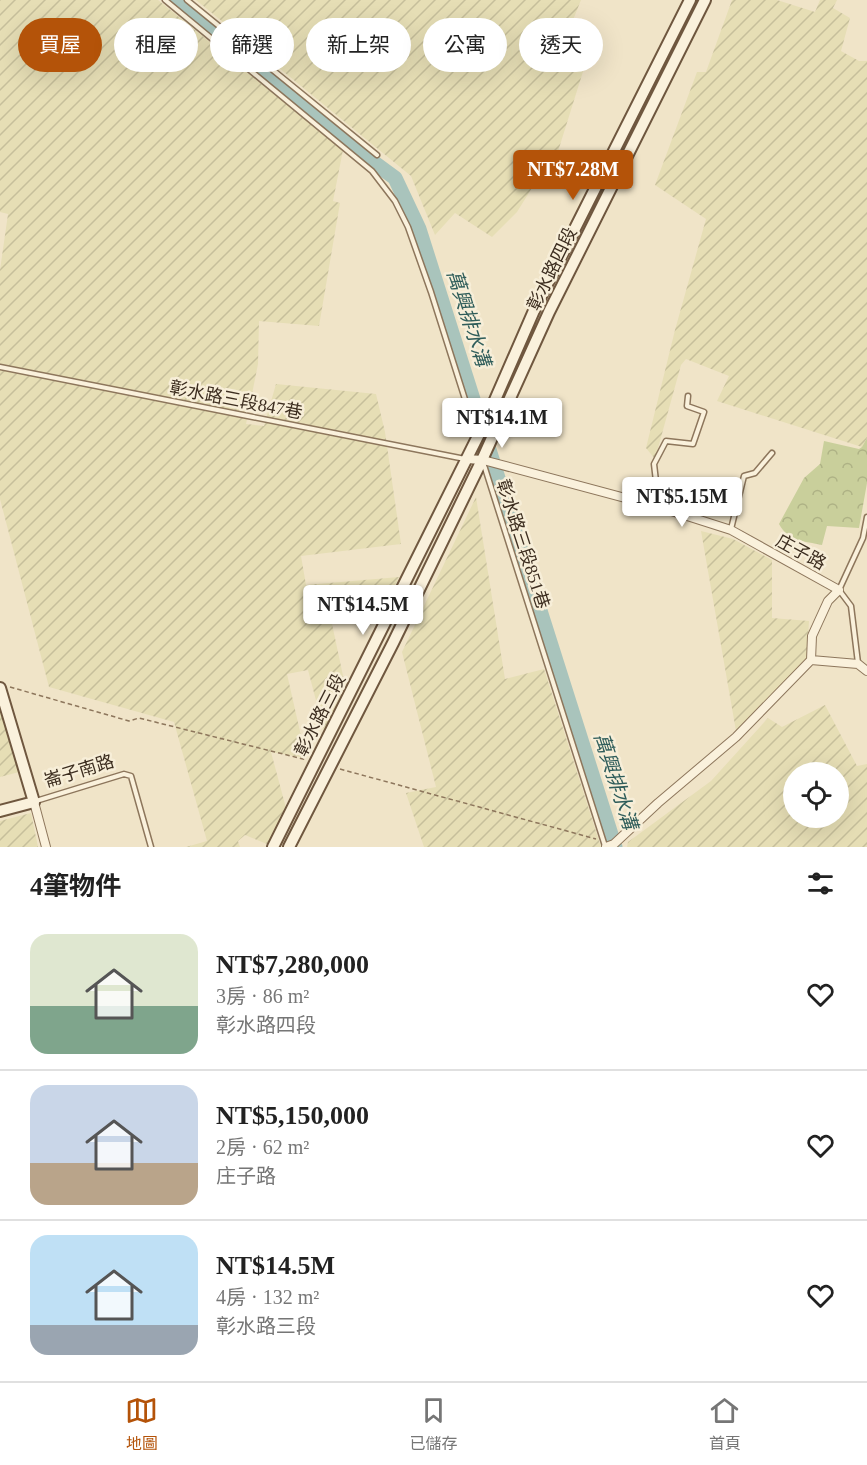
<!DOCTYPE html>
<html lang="zh-TW">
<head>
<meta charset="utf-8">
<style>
  :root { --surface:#fff; --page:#f6f6f6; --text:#222; --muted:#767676; --line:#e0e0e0; --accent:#b45309 }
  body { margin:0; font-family:"Times New Roman","Noto Sans TC",serif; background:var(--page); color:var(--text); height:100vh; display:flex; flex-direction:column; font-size:22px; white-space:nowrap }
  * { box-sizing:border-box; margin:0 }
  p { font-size:20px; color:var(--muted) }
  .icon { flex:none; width:33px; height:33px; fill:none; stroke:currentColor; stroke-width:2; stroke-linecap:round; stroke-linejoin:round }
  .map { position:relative; height:847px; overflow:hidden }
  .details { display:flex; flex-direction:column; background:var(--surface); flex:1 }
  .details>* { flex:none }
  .top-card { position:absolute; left:18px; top:18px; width:831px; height:54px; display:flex; gap:12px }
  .controls { position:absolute; left:783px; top:762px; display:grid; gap:12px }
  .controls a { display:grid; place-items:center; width:66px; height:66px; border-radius:50%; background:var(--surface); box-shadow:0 6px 24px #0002; font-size:30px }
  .price { position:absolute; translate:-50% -51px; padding:0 14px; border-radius:6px; background:#fff; color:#222; font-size:20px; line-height:39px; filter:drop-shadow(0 2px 3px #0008) }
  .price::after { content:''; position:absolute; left:50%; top:36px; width:18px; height:14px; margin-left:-9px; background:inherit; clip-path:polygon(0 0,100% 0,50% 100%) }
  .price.selected { background:var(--accent); color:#fff }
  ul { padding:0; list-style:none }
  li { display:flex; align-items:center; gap:18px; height:150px; padding:0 30px }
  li+li { border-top:2px solid var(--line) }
  li span { display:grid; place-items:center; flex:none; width:168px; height:120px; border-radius:18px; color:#555 }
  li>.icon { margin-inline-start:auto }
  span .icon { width:72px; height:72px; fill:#fffc; stroke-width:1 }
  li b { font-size:26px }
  h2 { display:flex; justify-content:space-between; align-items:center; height:72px; padding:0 30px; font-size:26px }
  .pill { padding:0 21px; border-radius:27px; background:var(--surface); box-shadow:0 6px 24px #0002; font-size:21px; line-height:54px }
  .pill.selected { background:var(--accent); color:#fff }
  .dock { display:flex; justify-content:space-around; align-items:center; height:84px; border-top:2px solid var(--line); background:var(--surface); font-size:16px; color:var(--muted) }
  .dock a { display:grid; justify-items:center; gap:3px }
  .dock .selected { color:var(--accent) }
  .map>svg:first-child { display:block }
  .farmland { fill:url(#farmland-furrows); fill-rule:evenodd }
  .forest { fill:url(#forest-crowns) }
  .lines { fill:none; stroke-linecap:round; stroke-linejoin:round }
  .river { stroke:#a9c4bc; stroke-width:15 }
  .lane-casing { stroke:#8d765c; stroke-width:7 }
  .street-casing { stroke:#8d765c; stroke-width:10 }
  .secondary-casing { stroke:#6f573f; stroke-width:14 }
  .path { stroke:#8d765c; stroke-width:1.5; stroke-dasharray:4.5 3; stroke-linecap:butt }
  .lane { stroke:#faf1dc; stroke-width:4 }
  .street { stroke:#faf1dc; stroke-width:8 }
  .secondary { stroke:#faf1dc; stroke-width:10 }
  .labels { text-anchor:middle; stroke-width:5; stroke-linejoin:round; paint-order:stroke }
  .street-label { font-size:18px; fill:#3d2e20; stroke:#f7eed8 }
  .water-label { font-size:20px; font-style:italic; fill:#2f5d5a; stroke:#f7eed8 }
</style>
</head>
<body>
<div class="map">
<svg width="867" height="847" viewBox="0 0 867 847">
  <defs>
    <pattern id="farmland-furrows" width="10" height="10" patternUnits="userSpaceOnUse" patternTransform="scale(1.5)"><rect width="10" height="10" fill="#e6deb5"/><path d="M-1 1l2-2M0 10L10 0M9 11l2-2" fill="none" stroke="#c6bf9b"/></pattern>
    <pattern id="forest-crowns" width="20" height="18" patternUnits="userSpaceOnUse" patternTransform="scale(1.5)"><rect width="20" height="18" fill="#c9cf9b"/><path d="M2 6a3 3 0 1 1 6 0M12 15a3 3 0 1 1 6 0" fill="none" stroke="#aeb285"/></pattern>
  </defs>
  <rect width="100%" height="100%" fill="#f0e4c8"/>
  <!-- farmland -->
  <path class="farmland" d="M 0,0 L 158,0 L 343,150 L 333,201 L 340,203 L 319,326 L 259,321 L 258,364 L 246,424 L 264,426 L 276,384 L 376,394 L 385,432 L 401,544 L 301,556 L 306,585 L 399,577 L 380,618 L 332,624 L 345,685 L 324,731 L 308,670 L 287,674 L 306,758 L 271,752 L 286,808 L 267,844 L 245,835 L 238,841 L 240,847 L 186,847 L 207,841 L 174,722 L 49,687 L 0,499 L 0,270 L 8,214 L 0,212 Z
    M 196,0 L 581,0 L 567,35 L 591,46 L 550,177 L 540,175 L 517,212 L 492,237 L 455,213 L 435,235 L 411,176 Z
    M 732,0 L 777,0 L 815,12 L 820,0 L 837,0 L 833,8 L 850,18 L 841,51 L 859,61 L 867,61 L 867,438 L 862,447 L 717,401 L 729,376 L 686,359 L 681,365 L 655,459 L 646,448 L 675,330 L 706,219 L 655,185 L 697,72 L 706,72 Z
    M 476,497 L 505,679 L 544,669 L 601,847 L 424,847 L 406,793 L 436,787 L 402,652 Z
    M 701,531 L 733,539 L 772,560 L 772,618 L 809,621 L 807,658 L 736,731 Z
    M 0,691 L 23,771 L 0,777 Z
    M 825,705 L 857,766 L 867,764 L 867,847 L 627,847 L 628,842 L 711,781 L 768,718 L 782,727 ZM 794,772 L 838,772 L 838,818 L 794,818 Z
    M 31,813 L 38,847 L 0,847 L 0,821 Z"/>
  <!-- forest -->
  <path class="forest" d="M 867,438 L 867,483 L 859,528 L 827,526 L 822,545 C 804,541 789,542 779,524 L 804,478 L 820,464 L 824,441 L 859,449 L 862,447 Z"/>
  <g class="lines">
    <!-- river -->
    <path class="river" d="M 174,0 L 342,139 L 395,178 L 419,229 L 615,847"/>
    <!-- lane casing -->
    <g class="lane-casing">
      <path id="lane" d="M 165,0 L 372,171 L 395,201 L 408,227 L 431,292 L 476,434
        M 187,0 L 377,155
        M 0,367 L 465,459
        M 484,465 L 605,846
        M 656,482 L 737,504
        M 659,507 L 654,464 L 666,441 L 693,444 L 704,412 L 687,406 L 688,396
        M 731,529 L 744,476 L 755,473 L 772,453
        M 858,663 L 851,606 L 839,590 L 863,538 L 867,517
        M 36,801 L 124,774 L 131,776 L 151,847"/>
    </g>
    <!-- street casing -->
    <g class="street-casing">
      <path id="street" d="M 466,459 L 483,460 L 659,507 L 731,530 L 839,590 L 828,601 L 812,636 L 811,660
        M 34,802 L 46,847
        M 606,847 L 614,844 L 658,803 L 736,737 L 811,660 L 858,664 L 867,671"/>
    </g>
    <!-- secondary casing -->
    <g class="secondary-casing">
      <path id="secondary" d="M 0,688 L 34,802 L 0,811
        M 273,847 L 488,416 L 536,306 L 690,0
        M 289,847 L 393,643 L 482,460 L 549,312 L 705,0"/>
    </g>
    <!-- path -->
    <path class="path" d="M 10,687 L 129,721 L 139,718 L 307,760
      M 340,769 L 596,839"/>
    <!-- lane -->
    <use href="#lane" class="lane"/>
    <!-- street -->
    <use href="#street" class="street"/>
    <!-- secondary -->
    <use href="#secondary" class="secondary"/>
  </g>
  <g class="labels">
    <!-- street labels -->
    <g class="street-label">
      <text transform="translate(552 269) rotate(-64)" y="6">彰水路四段</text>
      <text transform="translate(236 400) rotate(11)" y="6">彰水路三段847巷</text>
      <text transform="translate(523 544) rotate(72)" y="6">彰水路三段851巷</text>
      <text transform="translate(801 552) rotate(29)" y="6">庄子路</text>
      <text transform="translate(320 715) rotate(-63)" y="6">彰水路三段</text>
      <text transform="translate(79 771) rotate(-17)" y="6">崙子南路</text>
    </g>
    <!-- water labels -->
    <g class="water-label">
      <text transform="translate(469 318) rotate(72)" y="7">萬興排水溝</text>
      <text transform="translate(616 781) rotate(72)" y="7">萬興排水溝</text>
    </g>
  </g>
</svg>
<div class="controls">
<a><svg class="icon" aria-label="locate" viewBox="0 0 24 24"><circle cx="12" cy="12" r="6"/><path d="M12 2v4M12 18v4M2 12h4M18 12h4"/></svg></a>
</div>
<b class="price selected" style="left:573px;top:201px">NT$7.28M</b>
<b class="price" style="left:502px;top:449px">NT$14.1M</b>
<b class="price" style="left:682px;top:528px">NT$5.15M</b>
<b class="price" style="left:363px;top:636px">NT$14.5M</b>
<div class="top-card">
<a class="pill selected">買屋</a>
<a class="pill">租屋</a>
<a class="pill">篩選</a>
<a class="pill">新上架</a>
<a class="pill">公寓</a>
<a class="pill">透天</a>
</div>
</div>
<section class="details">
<h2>4筆物件<svg class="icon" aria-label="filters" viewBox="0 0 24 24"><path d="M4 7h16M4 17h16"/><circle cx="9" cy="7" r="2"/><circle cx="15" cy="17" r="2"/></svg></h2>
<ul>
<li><span style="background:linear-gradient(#dfe7d0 60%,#7fa58c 0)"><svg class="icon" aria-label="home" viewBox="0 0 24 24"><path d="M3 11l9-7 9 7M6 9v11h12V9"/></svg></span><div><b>NT$7,280,000</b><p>3房 · 86 m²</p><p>彰水路四段</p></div><svg class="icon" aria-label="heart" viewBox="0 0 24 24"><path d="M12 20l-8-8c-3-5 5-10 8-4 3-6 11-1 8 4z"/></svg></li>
<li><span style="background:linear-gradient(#c9d6e8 65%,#b9a48a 0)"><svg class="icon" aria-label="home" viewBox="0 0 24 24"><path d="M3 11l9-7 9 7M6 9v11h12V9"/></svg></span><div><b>NT$5,150,000</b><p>2房 · 62 m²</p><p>庄子路</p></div><svg class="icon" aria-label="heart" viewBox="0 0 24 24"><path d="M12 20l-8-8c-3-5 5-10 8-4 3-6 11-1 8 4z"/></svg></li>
<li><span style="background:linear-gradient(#bfe0f5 75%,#9aa5b1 0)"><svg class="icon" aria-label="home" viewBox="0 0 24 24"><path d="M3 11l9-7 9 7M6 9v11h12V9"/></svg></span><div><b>NT$14.5M</b><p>4房 · 132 m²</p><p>彰水路三段</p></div><svg class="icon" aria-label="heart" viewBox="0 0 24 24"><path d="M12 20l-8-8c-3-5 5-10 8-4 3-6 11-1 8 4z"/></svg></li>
</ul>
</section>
<nav class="dock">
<a class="selected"><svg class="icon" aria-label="map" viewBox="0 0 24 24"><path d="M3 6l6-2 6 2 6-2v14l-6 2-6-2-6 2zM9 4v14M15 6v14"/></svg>地圖</a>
<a><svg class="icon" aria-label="saved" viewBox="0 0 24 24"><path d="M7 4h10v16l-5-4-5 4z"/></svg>已儲存</a>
<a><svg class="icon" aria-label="home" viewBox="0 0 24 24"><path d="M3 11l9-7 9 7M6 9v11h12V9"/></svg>首頁</a>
</nav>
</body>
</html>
